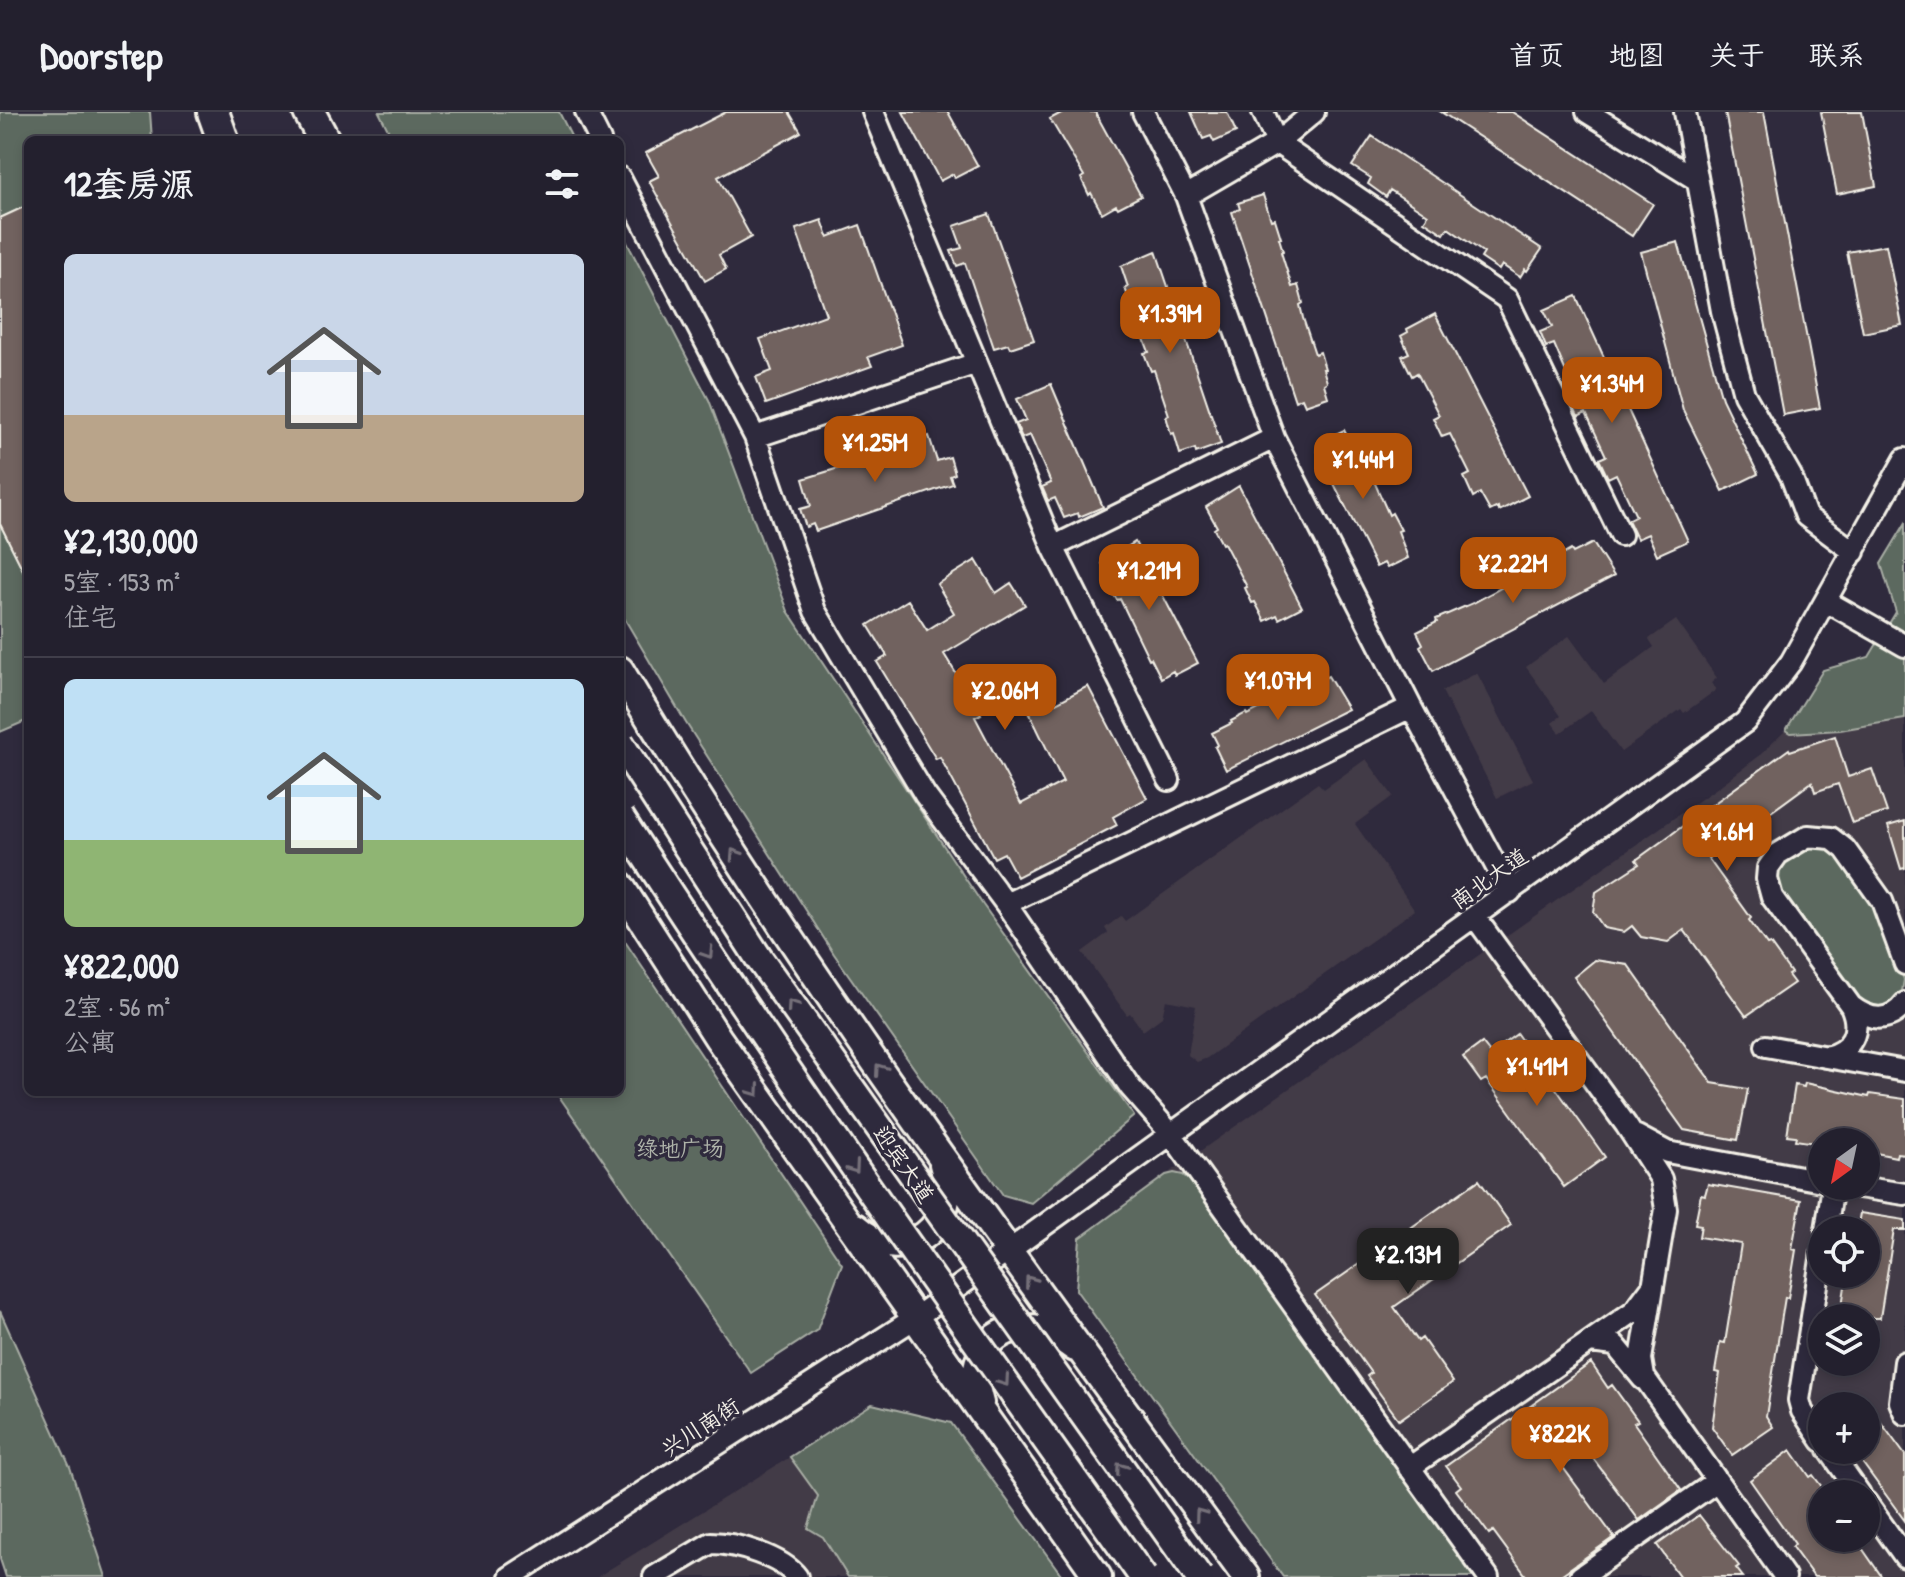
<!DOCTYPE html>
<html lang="zh">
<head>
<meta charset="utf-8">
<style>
  :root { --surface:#23202e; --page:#2b2836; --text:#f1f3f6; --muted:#a3a3aa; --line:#403e4a; --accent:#b45309 }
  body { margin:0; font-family:"Patrick Hand","LXGW WenKai TC",sans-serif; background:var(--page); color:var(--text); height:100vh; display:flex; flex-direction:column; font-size:30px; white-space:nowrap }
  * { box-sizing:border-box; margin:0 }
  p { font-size:26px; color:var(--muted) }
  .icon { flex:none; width:44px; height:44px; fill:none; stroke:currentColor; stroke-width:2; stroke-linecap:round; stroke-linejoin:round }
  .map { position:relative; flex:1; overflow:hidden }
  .drawer { position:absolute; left:24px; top:24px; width:600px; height:960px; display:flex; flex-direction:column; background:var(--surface); border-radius:12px; box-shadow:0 4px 12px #0003,0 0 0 2px var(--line) }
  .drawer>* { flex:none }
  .needle { width:52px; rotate:213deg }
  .fabs { position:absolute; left:1808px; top:1016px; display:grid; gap:16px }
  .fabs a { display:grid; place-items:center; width:72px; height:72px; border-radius:50%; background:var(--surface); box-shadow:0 4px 12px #0003,0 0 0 2px var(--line); font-size:40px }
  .price { position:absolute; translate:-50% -68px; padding:0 18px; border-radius:16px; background:var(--accent); color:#fff; font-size:26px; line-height:52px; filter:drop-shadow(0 2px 4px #0008) }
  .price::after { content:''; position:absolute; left:50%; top:48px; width:24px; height:18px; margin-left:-12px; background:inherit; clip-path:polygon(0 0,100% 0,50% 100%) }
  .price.current { background:#222; color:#fff }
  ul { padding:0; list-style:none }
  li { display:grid; align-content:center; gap:16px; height:424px; padding:0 40px }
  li+li { border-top:2px solid var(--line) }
  li span { display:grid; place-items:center; height:248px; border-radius:12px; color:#555 }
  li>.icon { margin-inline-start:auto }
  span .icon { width:144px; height:144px; fill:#fffc; stroke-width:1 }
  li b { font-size:34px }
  h2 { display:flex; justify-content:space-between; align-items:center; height:96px; padding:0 40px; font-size:34px }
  header { display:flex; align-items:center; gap:48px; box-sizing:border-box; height:112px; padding:0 40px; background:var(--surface); border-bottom:2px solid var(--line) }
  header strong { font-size:38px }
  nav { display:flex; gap:44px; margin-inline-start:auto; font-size:28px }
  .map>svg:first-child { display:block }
  .built { fill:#433b47; fill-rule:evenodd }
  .green { fill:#5b695f; stroke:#a8ada4; stroke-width:2 }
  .building { fill:#71625f; stroke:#f4f1e8; stroke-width:2 }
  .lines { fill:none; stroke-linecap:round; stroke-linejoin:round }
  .minor-casing { stroke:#f4f1e8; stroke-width:26 }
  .major-casing { stroke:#f4f1e8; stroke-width:32 }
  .highway-casing { stroke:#f4f1e8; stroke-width:36 }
  .minor { stroke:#2f2a3d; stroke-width:20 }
  .major { stroke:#2f2a3d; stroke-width:26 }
  .highway { stroke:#2f2a3d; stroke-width:30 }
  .major-bridge-casing { stroke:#f4f1e8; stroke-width:32; stroke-linecap:butt }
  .major-bridge { stroke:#2f2a3d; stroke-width:26 }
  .oneway { stroke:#747079 }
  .labels { text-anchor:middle; stroke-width:7; stroke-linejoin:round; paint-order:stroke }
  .street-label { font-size:22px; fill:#f4f1e8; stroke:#2f2a3d }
  .park-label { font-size:22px; fill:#afb4aa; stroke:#2f2a3d }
</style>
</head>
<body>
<header>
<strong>Doorstep</strong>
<nav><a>首页</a><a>地图</a><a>关于</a><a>联系</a></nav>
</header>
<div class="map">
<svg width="1905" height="1465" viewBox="0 0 1905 1465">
  <rect width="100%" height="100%" fill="#2f2a3d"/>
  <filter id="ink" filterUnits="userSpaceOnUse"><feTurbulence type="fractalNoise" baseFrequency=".0125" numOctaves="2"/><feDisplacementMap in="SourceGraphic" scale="16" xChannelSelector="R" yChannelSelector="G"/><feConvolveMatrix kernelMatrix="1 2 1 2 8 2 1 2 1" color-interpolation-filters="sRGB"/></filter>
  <g filter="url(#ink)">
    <!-- built -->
    <path class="built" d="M 1676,508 L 1717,566 L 1711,571 L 1716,578 L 1684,601 L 1681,597 L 1621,640 L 1591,599 L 1560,621 L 1552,611 L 1561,604 L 1526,555 L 1569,524 L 1604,572 L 1654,535 L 1649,527 Z
      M 1477,561 L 1533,668 L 1497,686 L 1442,579 Z
      M 1902,607 L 1905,607 L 1905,1465 L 1455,1465 L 1166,1063 L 1714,678 L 1758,645 L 1786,618 L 1791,621 L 1840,618 ZM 1822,1030 L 1866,1030 L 1866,1074 L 1822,1074 ZM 1822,1118 L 1866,1118 L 1866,1162 L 1822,1162 ZM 1822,1206 L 1866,1206 L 1866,1250 L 1822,1250 ZM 1822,1294 L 1866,1294 L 1866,1338 L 1822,1338 ZM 1822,1382 L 1866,1382 L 1866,1426 L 1822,1426 Z
      M 1366,647 L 1393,684 L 1355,712 L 1415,798 L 1207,946 L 1197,950 L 1188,943 L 1196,894 L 1166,888 L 1162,905 L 1143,919 L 1130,901 L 1127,903 L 1082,840 L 1108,821 L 1105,816 L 1121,804 L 1125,809 L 1318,671 L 1324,677 Z
      M 790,1345 L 876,1465 L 597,1465 Z"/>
    <!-- green -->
    <path class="green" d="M 0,0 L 150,0 L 152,28 L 28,28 L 28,93 L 0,106 Z
      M 379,0 L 559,0 L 573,28 L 393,28 Z
      M 620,117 L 709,288 L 788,499 L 983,793 L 1134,1004 L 1031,1091 L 1003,1083 L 834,842 L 686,611 L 620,499 Z
      M 0,412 L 28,468 L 28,608 L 0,620 Z
      M 1905,412 L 1905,607 L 1840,618 L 1791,621 L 1786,618 L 1823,558 L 1869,545 L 1896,500 L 1881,452 Z
      M 1805,730 L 1829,731 L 1883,802 L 1904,868 L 1900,890 L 1885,899 L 1862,895 L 1777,782 L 1775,756 Z
      M 620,822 L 842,1152 L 817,1218 L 751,1261 L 556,980 L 620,980 Z
      M 1174,1061 L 1183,1063 L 1196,1073 L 1478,1465 L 1283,1465 L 1076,1178 L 1080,1126 L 1166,1063 Z
      M 0,1199 L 70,1355 L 106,1465 L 6,1465 L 0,1447 Z
      M 872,1292 L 951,1311 L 1063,1465 L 848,1465 L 823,1425 L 808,1416 L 818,1384 L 790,1345 Z"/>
    <!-- building -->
    <path class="building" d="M 726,0 L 789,0 L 801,20 L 718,65 L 751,125 L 719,143 L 726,157 L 705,169 L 649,69 L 659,64 L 646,41 Z
      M 903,0 L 948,0 L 978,54 L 955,66 L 953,62 L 940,69 Z
      M 1063,0 L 1095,0 L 1141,84 L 1118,96 L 1116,93 L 1102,101 L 1091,81 L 1089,83 L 1081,66 L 1084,64 L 1050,7 Z
      M 1191,0 L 1227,0 L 1236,20 L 1214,30 L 1211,24 L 1203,27 Z
      M 1441,0 L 1512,0 L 1653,92 L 1632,124 Z
      M 1725,0 L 1764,0 L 1820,296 L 1783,303 Z
      M 1821,0 L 1862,0 L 1876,74 L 1837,82 Z
      M 1372,24 L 1542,137 L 1527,159 L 1525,157 L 1520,165 L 1502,153 L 1499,158 L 1481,146 L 1484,141 L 1448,116 L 1444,122 L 1424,109 L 1428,103 L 1390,78 L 1386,85 L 1368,72 L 1371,66 L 1352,54 Z
      M 1263,83 L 1271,108 L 1275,107 L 1281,126 L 1279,126 L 1283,139 L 1281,140 L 1292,175 L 1298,173 L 1303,191 L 1300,193 L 1303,206 L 1315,242 L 1320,240 L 1325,257 L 1323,257 L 1327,270 L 1324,272 L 1328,285 L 1305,293 L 1302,286 L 1295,289 L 1232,100 L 1240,97 L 1238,91 Z
      M 28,93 L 28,468 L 0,412 L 0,106 Z
      M 989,102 L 1034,228 L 1010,236 L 1008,232 L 994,236 L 965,151 L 957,154 L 951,139 L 962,136 L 954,114 Z
      M 822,108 L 828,125 L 860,113 L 902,233 L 868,245 L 872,254 L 766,292 L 756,265 L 772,259 L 760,227 L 826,203 L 796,117 Z
      M 1678,130 L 1722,287 L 1758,362 L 1723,379 L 1683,298 L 1641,140 Z
      M 1886,133 L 1902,213 L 1863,221 L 1847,140 Z
      M 1156,139 L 1221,332 L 1196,341 L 1195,337 L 1180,342 L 1174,321 L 1171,322 L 1166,304 L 1169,303 L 1154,258 L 1151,259 L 1144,241 L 1149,240 L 1125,176 L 1128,175 L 1121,154 Z
      M 1576,184 L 1688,429 L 1657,443 L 1648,422 L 1637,427 L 1628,408 L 1636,404 L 1616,362 L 1608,366 L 1599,347 L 1606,344 L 1586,301 L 1578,305 L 1571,289 L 1577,286 L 1554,232 L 1546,235 L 1540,220 L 1552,215 L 1544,198 Z
      M 1435,202 L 1528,384 L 1499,399 L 1498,395 L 1490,399 L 1480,381 L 1473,385 L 1464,365 L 1470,362 L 1450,322 L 1442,325 L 1433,306 L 1439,303 L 1417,261 L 1412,264 L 1402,244 L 1409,241 L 1401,224 L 1408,220 L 1407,217 Z
      M 1051,272 L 1103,395 L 1079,405 L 1078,401 L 1064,406 L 1055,386 L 1048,389 L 1042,375 L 1051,371 L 1030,323 L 1022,326 L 1016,312 L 1026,308 L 1017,287 Z
      M 1344,318 L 1356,342 L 1361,340 L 1389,403 L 1392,401 L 1401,418 L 1398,419 L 1408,446 L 1387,456 L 1384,451 L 1376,455 L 1317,338 L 1325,335 L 1321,329 Z
      M 929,324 L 937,349 L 950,345 L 955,362 L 950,364 L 953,372 L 816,419 L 813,412 L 806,415 L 800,397 L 811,394 L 803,367 L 878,344 L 877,340 Z
      M 1239,374 L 1302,495 L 1279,507 L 1277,503 L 1265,509 L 1255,490 L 1252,491 L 1245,476 L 1247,475 L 1224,431 L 1222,432 L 1214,417 L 1217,415 L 1206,395 Z
      M 1135,430 L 1198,551 L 1175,563 L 1173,559 L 1161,566 L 1151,546 L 1149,547 L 1120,487 L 1117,488 L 1108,473 L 1113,471 L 1102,451 Z
      M 1593,431 L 1614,464 L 1433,559 L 1420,534 L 1423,532 L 1417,520 L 1437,510 L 1436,507 L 1473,491 L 1571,438 L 1573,441 Z
      M 976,448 L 996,481 L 1011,471 L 1025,493 L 944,542 L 981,602 L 975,605 L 1021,692 L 1063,670 L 1023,588 L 1047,575 L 1056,591 L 1088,574 L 1147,686 L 1113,705 L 1117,713 L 1017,765 L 1004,741 L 994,746 L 940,645 L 936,647 L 877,550 L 887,544 L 868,513 L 908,488 L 927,518 L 954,501 L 937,472 Z
      M 1328,564 L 1348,597 L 1226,658 L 1215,635 L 1218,633 L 1212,621 L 1232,611 L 1231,609 L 1246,601 L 1247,603 L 1291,581 L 1290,579 L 1305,571 L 1307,574 Z
      M 1835,624 L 1848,665 L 1872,657 L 1887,700 L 1852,711 L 1838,672 L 1815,680 L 1812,670 L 1708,746 L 1751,806 L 1749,808 L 1767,833 L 1770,832 L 1791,861 L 1788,863 L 1794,871 L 1746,904 L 1684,818 L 1668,830 L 1641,825 L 1632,814 L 1624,820 L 1604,816 L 1593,800 L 1596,780 L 1639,752 L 1636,748 L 1789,637 L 1790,639 Z
      M 1905,709 L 1905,756 L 1901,757 L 1888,714 Z
      M 1595,848 L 1628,853 L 1712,971 L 1748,977 L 1738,1028 L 1684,1018 L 1574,865 Z
      M 1517,922 L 1605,1045 L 1564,1075 L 1486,967 L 1481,970 L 1463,945 L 1482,931 L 1490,941 Z
      M 1805,971 L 1869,985 L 1870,982 L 1905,987 L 1905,1042 L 1897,1041 L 1896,1045 L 1866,1039 L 1866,1030 L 1822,1030 L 1822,1032 L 1795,1028 L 1796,1024 L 1787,1023 L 1795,973 L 1804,975 Z
      M 1479,1068 L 1511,1113 L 1394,1195 L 1418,1229 L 1422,1226 L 1453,1270 L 1399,1308 L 1367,1264 L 1371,1261 L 1315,1183 Z
      M 1708,1072 L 1801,1088 L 1792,1137 L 1796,1138 L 1788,1186 L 1785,1185 L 1766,1304 L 1773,1315 L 1732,1343 L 1712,1315 L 1720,1261 L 1715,1260 L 1720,1230 L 1725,1231 L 1741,1132 L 1699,1125 L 1701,1113 L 1695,1112 L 1701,1082 L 1705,1083 Z
      M 1860,1101 L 1905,1108 L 1905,1118 L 1894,1118 L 1880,1206 L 1840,1206 L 1847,1162 L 1866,1162 L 1866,1118 L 1857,1118 Z
      M 1591,1251 L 1608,1276 L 1612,1273 L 1638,1309 L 1634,1311 L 1681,1378 L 1639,1408 L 1586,1337 L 1562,1354 L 1614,1425 L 1558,1465 L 1527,1465 L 1493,1419 L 1489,1422 L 1456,1378 L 1461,1374 L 1446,1354 Z
      M 1866,1290 L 1905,1343 L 1905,1409 L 1853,1338 L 1866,1338 Z
      M 1791,1338 L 1810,1365 L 1813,1363 L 1822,1375 L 1822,1426 L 1855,1426 L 1882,1465 L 1814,1465 L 1792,1435 L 1795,1432 L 1750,1368 Z
      M 1699,1403 L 1739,1454 L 1736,1456 L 1743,1465 L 1680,1465 L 1657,1433 Z"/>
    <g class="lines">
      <!-- minor casing -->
      <g class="minor-casing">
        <path id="minor" d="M 586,0 L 600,28
          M 873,0 L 1053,435 L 1169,668
          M 1143,0 L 1186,84 L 1274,326 L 1411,595 L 1510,780
          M 1263,0 L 1277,31 L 1507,187 L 1621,423
          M 1587,0 L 1697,68
          M 1685,0 L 1722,199 L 1744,282 L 1791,364 L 1806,404 L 1854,440
          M 620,66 L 755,325 L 815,499 L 925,683 L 1006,792 L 1411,595
          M 1186,84 L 1277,31 L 1314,0
          M 755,325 L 977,251
          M 1053,435 L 1274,326
          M 1826,489 L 1905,534
          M 1006,792 L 1130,975 L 1171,1022 L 1488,1465
          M 1475,805 L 1626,1013 L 1661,1067 L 1666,1097 L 1641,1247 L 1644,1265 L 1785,1465
          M 1851,894 C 1870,909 1890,911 1905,891
          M 1766,934 L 1905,959
          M 1826,945 C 1852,939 1862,919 1851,894 L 1772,785 L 1767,767 L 1768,756 L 1778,742 L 1808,724 L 1831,726 L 1845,737 L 1882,789 L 1905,852
          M 1637,1024 L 1667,1040 L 1822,1069
          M 1852,1074 L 1905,1082
          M 1826,1118 L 1833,1074
          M 1822,1141 L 1799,1288 L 1802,1299 L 1822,1329
          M 1590,1230 L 1615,1233 L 1643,1267
          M 1905,1250 L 1900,1290 L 1905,1302
          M 1829,1338 L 1860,1382
          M 1409,1356 L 1634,1199 L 1652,1175
          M 1866,1390 L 1905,1445
          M 510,1465 L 915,1206 L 1745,610 L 1791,550 L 1905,347
          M 654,1465 L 711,1431 C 736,1431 782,1445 797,1465
          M 1580,1465 L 1717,1369"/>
      </g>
      <!-- major casing -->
      <g class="major-casing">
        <path id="major" d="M 620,558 C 809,874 1030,1168 1246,1465
          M 620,773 L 718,926 L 1098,1465
          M 855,1115 C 905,1160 963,1112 943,1052
          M 980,1291 C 967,1254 986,1214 1029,1216 C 1045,1216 1062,1226 1075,1236"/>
      </g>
      <!-- highway casing -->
      <g class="highway-casing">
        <path id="highway" d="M 213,0 L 223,28
          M 309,0 L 324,28"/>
      </g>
      <!-- minor -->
      <use href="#minor" class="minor"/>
      <!-- major -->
      <use href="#major" class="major"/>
      <!-- highway -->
      <use href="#highway" class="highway"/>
      <!-- major-bridge casing -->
      <g class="major-bridge-casing">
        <path id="major-bridge" d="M 620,631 L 760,848 L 1199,1465
          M 620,705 C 786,964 965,1214 1143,1465"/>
      </g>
      <!-- major-bridge -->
      <use href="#major-bridge" class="major-bridge"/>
    </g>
    <!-- one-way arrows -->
    <defs><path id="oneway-chevron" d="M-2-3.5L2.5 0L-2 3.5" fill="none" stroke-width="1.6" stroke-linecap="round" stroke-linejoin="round" transform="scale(2)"/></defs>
    <g class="oneway">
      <use href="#oneway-chevron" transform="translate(735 742) rotate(-123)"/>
      <use href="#oneway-chevron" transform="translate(708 841) rotate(57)"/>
      <use href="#oneway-chevron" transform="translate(792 893) rotate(-125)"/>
      <use href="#oneway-chevron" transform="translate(880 957) rotate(-125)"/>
      <use href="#oneway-chevron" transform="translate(755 979) rotate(55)"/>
      <use href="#oneway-chevron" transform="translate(854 1056) rotate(55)"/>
      <use href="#oneway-chevron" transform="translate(1030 1169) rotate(-126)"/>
      <use href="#oneway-chevron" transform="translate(1004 1269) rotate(55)"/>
      <use href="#oneway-chevron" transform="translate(1121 1356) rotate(-126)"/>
      <use href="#oneway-chevron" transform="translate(1200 1402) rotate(-126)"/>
    </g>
  </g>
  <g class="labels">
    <!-- street labels -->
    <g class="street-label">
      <text transform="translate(1489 766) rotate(-35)" y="8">南北大道</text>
      <text transform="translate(904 1052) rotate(55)" y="8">迎宾大道</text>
      <text transform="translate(700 1315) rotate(-33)" y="8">兴川南街</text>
    </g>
    <!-- park labels -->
    <g class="park-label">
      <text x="680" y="1044">绿地广场</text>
    </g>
  </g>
</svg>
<div class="fabs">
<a><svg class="needle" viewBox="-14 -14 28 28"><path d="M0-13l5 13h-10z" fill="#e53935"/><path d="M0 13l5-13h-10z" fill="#a3a3aa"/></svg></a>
<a><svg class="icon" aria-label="locate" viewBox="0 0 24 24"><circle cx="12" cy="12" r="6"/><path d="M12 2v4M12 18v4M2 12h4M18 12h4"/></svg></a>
<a><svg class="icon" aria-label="layers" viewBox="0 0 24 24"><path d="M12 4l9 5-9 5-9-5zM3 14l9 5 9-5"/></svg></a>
<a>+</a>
<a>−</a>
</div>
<b class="price" style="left:1170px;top:243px">¥1.39M</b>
<b class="price" style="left:1612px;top:313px">¥1.34M</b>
<b class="price" style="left:875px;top:372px">¥1.25M</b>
<b class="price" style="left:1363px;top:389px">¥1.44M</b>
<b class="price" style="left:1513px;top:493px">¥2.22M</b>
<b class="price" style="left:1149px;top:500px">¥1.21M</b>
<b class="price" style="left:1278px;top:610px">¥1.07M</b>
<b class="price" style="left:1005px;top:620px">¥2.06M</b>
<b class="price" style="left:1727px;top:761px">¥1.6M</b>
<b class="price" style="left:1537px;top:996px">¥1.41M</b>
<b class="price current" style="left:1408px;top:1184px">¥2.13M</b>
<b class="price" style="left:1560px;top:1363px">¥822K</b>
<section class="drawer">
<h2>12套房源<svg class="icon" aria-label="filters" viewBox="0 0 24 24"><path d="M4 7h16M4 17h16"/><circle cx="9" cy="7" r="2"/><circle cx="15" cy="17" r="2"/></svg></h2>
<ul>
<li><span style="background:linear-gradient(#c9d6e8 65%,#b9a48a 0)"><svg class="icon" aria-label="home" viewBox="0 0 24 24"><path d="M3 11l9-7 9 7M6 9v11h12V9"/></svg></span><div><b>¥2,130,000</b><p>5室 · 153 m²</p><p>住宅</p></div></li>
<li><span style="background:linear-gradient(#bfe0f5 65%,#8fb573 0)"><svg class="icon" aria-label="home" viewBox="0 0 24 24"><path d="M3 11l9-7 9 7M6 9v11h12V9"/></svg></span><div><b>¥822,000</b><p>2室 · 56 m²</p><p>公寓</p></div></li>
</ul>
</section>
</div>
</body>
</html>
